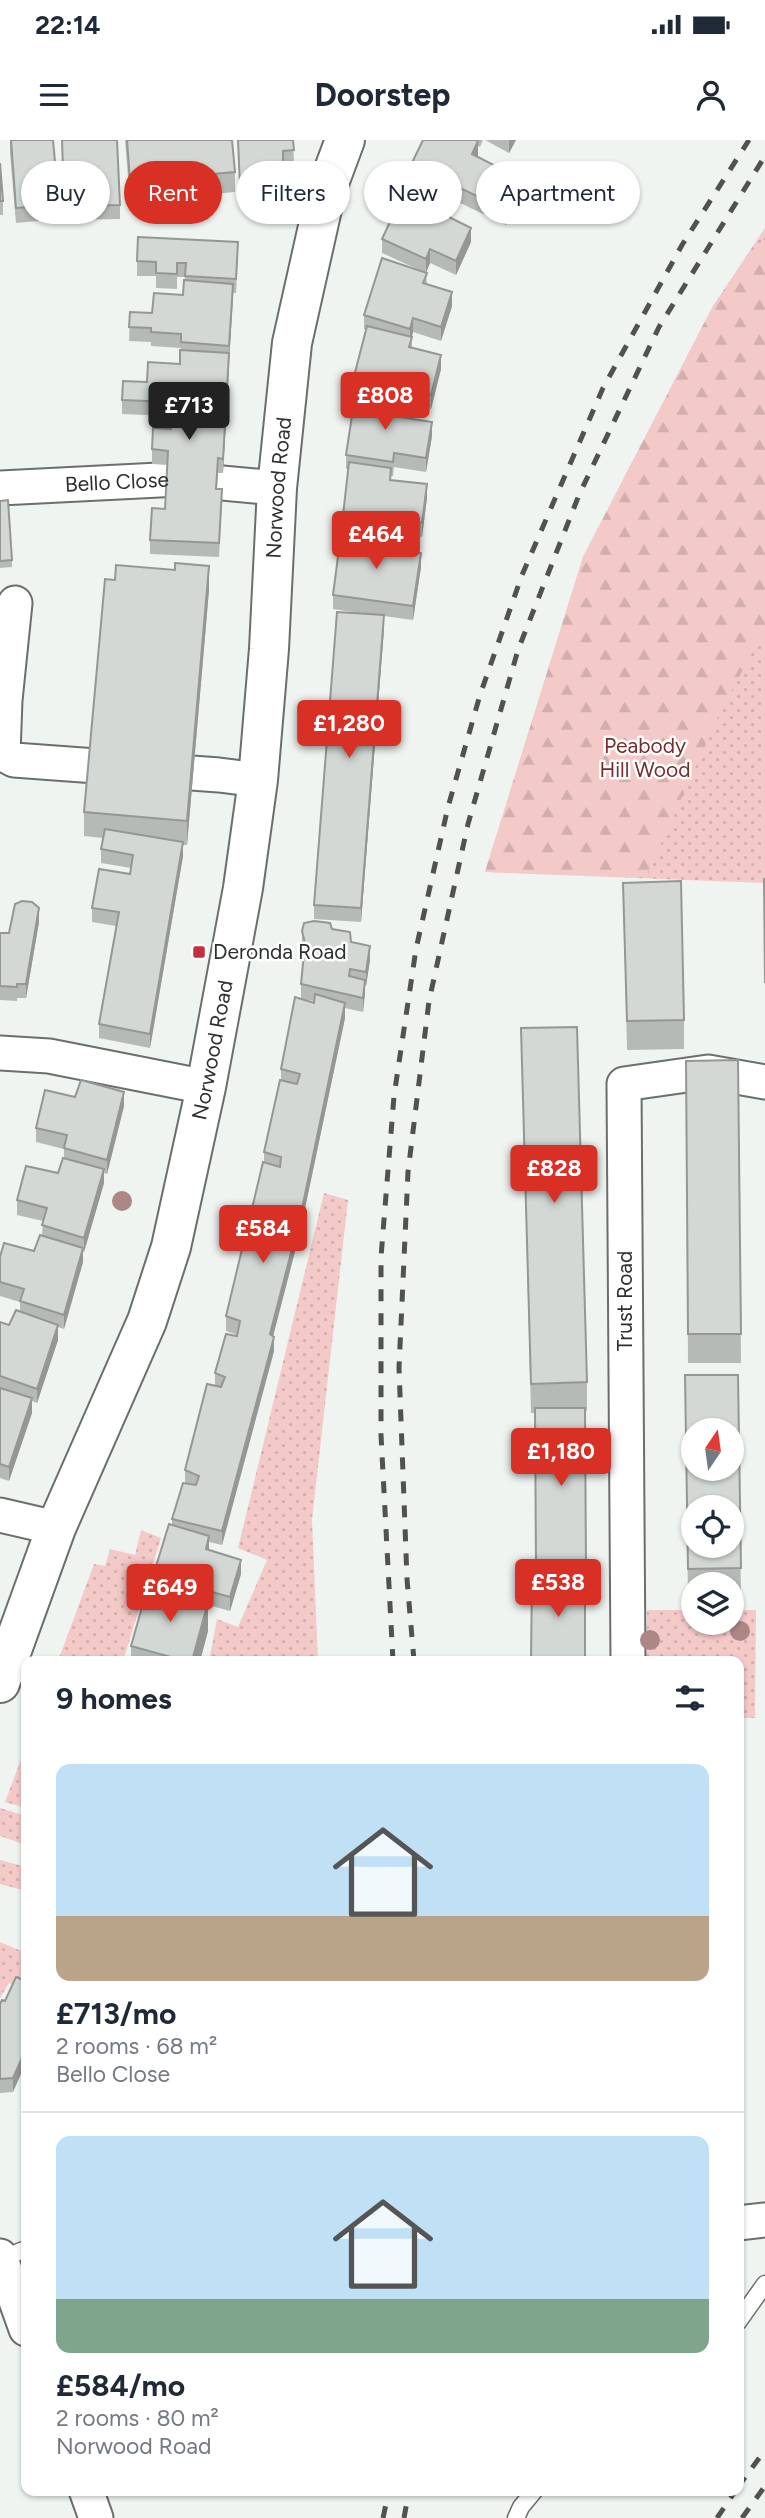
<!DOCTYPE html>
<html lang="en">
<head>
<meta charset="utf-8">
<style>
  :root { --surface:#fff; --page:#f6f6f7; --text:#1f2937; --muted:#747a83; --line:#e0e1e3; --accent:#d93025 }
  body { margin:0; font-family:Figtree,sans-serif; background:var(--page); color:var(--text); height:100vh; display:flex; flex-direction:column; font-size:26px; white-space:nowrap }
  * { box-sizing:border-box; margin:0 }
  p { font-size:23px; color:var(--muted) }
  .icon { flex:none; width:38px; height:38px; fill:none; stroke:currentColor; stroke-width:2; stroke-linecap:round; stroke-linejoin:round }
  .map { position:relative; flex:1; overflow:hidden }
  .panel { position:absolute; left:21px; top:1516px; width:723px; height:840px; display:flex; flex-direction:column; background:var(--surface); border-radius:14px; box-shadow:0 2px 5px #0004 }
  .panel>* { flex:none }
  .banner { position:absolute; left:21px; top:21px; width:724px; height:63px; display:flex; gap:14px }
  .needle { width:46px; rotate:13deg }
  .controls { position:absolute; left:681px; top:1278px; display:grid; gap:14px }
  .controls a { display:grid; place-items:center; width:63px; height:63px; border-radius:50%; background:var(--surface); box-shadow:0 2px 5px #0004; font-size:35px }
  .price { position:absolute; translate:-50% -60px; padding:0 16px; border-radius:7px; background:var(--accent); color:#fff; font-size:23px; line-height:46px; filter:drop-shadow(0 2px 4px #0008) }
  .price::after { content:''; position:absolute; left:50%; top:42px; width:21px; height:16px; margin-left:-10px; background:inherit; clip-path:polygon(0 0,100% 0,50% 100%) }
  .price.active { background:#222; color:#fff }
  ul { padding:0; list-style:none }
  li { display:grid; align-content:center; gap:14px; height:371px; padding:0 35px }
  li+li { border-top:2px solid var(--line) }
  li span { display:grid; place-items:center; height:217px; border-radius:14px; color:#555 }
  li>.icon { margin-inline-start:auto }
  span .icon { width:126px; height:126px; fill:#fffc; stroke-width:1 }
  li b { font-size:30px }
  h2 { display:flex; justify-content:space-between; align-items:center; height:84px; padding:0 35px; font-size:30px }
  .tag { padding:0 24px; border-radius:32px; background:var(--surface); box-shadow:0 2px 5px #0004; font-size:24px; line-height:63px }
  .tag.active { background:var(--accent); color:#fff }
  .status { display:flex; justify-content:space-between; align-items:center; height:49px; padding:0 35px; background:var(--surface); direction:ltr }
  .status svg { height:19px; fill:currentColor }
  header { display:flex; justify-content:space-between; align-items:center; height:91px; padding:0 35px; background:var(--surface); font-size:32px; font-weight:700 }
  .map>svg:first-child { display:block }
  .green { fill:url(#green-dots) }
  .forest { fill:url(#forest-firs) }
  .lines { fill:none; stroke-linecap:round; stroke-linejoin:round }
  .lane-casing { stroke:#6a6f6c; stroke-width:19 }
  .street-casing { stroke:#6a6f6c; stroke-width:37 }
  .primary-casing { stroke:#6a6f6c; stroke-width:42 }
  .lane { stroke:#fff; stroke-width:16 }
  .street { stroke:#fff; stroke-width:33 }
  .primary { stroke:#fff; stroke-width:38 }
  .rail { stroke:#505251; stroke-width:5; stroke-dasharray:12 12; stroke-linecap:butt }
  .tree { fill:#ac8786 }
  .wall { fill:#b5bab6 }
  .shaded-wall { fill:#949794 }
  .building { fill:#d3d8d4; stroke:#949794; stroke-width:2; fill-rule:evenodd }
  .poi-dot { fill:#c1303c; stroke:#fff; stroke-width:2.5 }
  .labels { text-anchor:middle; stroke-width:5; stroke-linejoin:round; paint-order:stroke }
  .street-label { font-size:21px; fill:#2e302f; stroke:#fff }
  .park-label { font-size:21px; fill:#752d2e; stroke:#fff }
  .poi-label { font-size:21px; fill:#2e302f; stroke:#fff; text-anchor:start }
</style>
</head>
<body>
<div class="status"><b>22:14</b><svg viewBox="0 0 49 12"><path d="M0 12V9h3v3zM5 12V6h3v6zM10 12V3h3v9zM15 12V0h3v12zM26 1h20v11H26zM47 4h2v5h-2z"/></svg></div>
<header><svg class="icon" aria-label="menu" viewBox="0 0 24 24"><path d="M4 6h16M4 12h16M4 18h16"/></svg>Doorstep<svg class="icon" aria-label="person" viewBox="0 0 24 24"><circle cx="12" cy="8" r="4"/><path d="M4 21q1-7 8-7t8 7"/></svg></header>
<div class="map">
<svg width="765" height="2378" viewBox="0 0 765 2378">
  <defs>
    <pattern id="green-dots" width="8" height="8" patternUnits="userSpaceOnUse" patternTransform="scale(1.75)"><rect width="8" height="8" fill="#f4cac8"/><path d="M2 2h.1M6 6h.1" fill="none" stroke="#d2aeac" stroke-width="1.8" stroke-linecap="round"/></pattern>
    <pattern id="forest-firs" width="22" height="20" patternUnits="userSpaceOnUse" patternTransform="scale(1.75)"><rect width="22" height="20" fill="#f4cac8"/><path d="M5 1l3.5 6h-7zM16 11l3.5 6h-7z" fill="#d2aeac"/></pattern>
  </defs>
  <rect width="100%" height="100%" fill="#eff4f1"/>
  <!-- green -->
  <path class="green" d="M 765,88 L 765,743 L 485,732 L 583,417 L 713,166 Z
    M 324,1053 L 348,1060 L 312,1380 L 318,1521 L 209,1521 L 217,1479 L 238,1487 L 267,1420 L 238,1408 Z
    M 141,1390 L 161,1398 L 123,1521 L 58,1521 L 94,1424 L 105,1426 L 110,1409 L 135,1415 Z
    M 647,1470 L 693,1470 L 693,1482 L 732,1482 L 732,1470 L 756,1470 L 755,1578 L 739,1578 L 738,1521 L 646,1521 Z
    M 26,1606 L 26,1668 L 5,1662 Z
    M 0,1668 L 26,1676 L 26,1705 L 0,1696 Z
    M 0,1720 L 26,1727 L 26,1751 L 0,1744 Z
    M 0,1802 L 26,1813 L 26,1848 L 9,1843 L 0,1858 Z"/>
  <!-- forest -->
  <path class="forest" d="M 765,97 L 765,490 L 723,566 L 646,737 L 485,732 L 583,417 L 713,166 Z"/>
  <g class="lines">
    <!-- lane casing -->
    <g class="lane-casing">
      <path id="lane" d="M 1,2119 L 26,2109
        M 738,2182 L 765,2144
        M 516,2378 L 521,2367 L 535,2350"/>
    </g>
    <!-- street casing -->
    <g class="street-casing">
      <g id="street">
        <path id="s1" d="M 0,348 L 179,339 L 277,348"/>
        <path d="M 15,463 L 5,560 L 3,614 L 14,620 L 219,635 L 258,640"/>
        <path d="M 0,913 L 49,916 L 206,947"/>
        <path d="M 0,1375 L 56,1388"/>
        <path d="M 628,1521 L 624,944 L 708,932 L 765,942"/>
        <path d="M 738,2083 L 765,2080"/>
        <path d="M 0,2116 L 26,2189"/>
        <path d="M 86,2350 L 96,2378"/>
      </g>
    </g>
    <!-- primary casing -->
    <g class="primary-casing">
      <g id="primary">
        <path id="s2" d="M 0,1543 L 56,1388 L 147,1181 L 171,1107 L 206,947 L 230,818 L 243,748 L 258,640 L 269,509 L 277,348 L 292,203 L 326,51 L 345,0"/>
      </g>
    </g>
    <!-- lane -->
    <use href="#lane" class="lane"/>
    <!-- street -->
    <use href="#street" class="street"/>
    <!-- primary -->
    <use href="#primary" class="primary"/>
    <!-- rail -->
    <path class="rail" d="M 393,1521 L 381,1295 L 381,1117 L 394,956 L 416,809 L 448,667 L 480,555 L 522,435 L 603,248 L 682,105 L 749,0
      M 414,1521 L 407,1439 L 399,1228 L 408,1032 L 429,861 L 468,684 L 518,510 L 579,355 L 659,187 L 765,16
      M 738,2347 L 765,2310
      M 383,2378 L 389,2350
      M 404,2378 L 409,2350
      M 717,2378 L 736,2350
      M 742,2378 L 765,2346"/>
  </g>
  <!-- trees -->
  <g class="tree">
    <circle cx="122" cy="1061" r="10"/>
    <circle cx="740" cy="1491" r="10"/>
    <circle cx="650" cy="1500" r="10"/>
  </g>
  <!-- wall -->
  <path class="wall" d="M 10,0 L 59,65 L 59,79 L 16,83 L 10,13 Z
    M 62,0 L 120,65 L 120,79 L 69,80 L 69,75 L 64,76 Z
    M 125,0 L 232,0 L 235,32 L 235,52 L 130,61 Z
    M 238,0 L 293,0 L 294,24 L 283,25 L 283,52 L 275,53 L 275,75 L 260,75 L 260,60 L 240,60 Z
    M 423,0 L 483,0 L 480,7 L 478,6 L 478,17 L 521,53 L 506,85 L 456,61 L 451,70 L 451,78 L 471,102 L 456,135 L 430,123 L 426,132 L 427,144 L 452,166 L 441,201 L 413,192 L 412,197 L 412,207 L 441,229 L 431,269 L 410,263 L 407,273 L 401,271 L 401,277 L 432,296 L 426,332 L 394,327 L 393,336 L 391,336 L 391,340 L 427,358 L 422,397 L 388,394 L 387,408 L 421,427 L 413,480 L 384,476 L 384,489 L 361,782 L 314,779 L 314,765 L 365,474 L 333,469 L 333,455 L 342,393 L 342,384 L 348,329 L 346,329 L 346,315 L 355,259 L 352,259 L 352,244 L 366,189 L 364,189 L 364,175 L 417,129 L 382,113 L 382,99 L 406,48 L 406,35 Z
    M 485,0 L 516,0 L 509,13 Z
    M 0,23 L 3,61 L 3,75 L 0,75 Z
    M 238,116 L 236,153 L 233,153 L 223,333 L 218,333 L 217,349 L 222,364 L 219,417 L 150,414 L 150,400 L 165,369 L 168,325 L 152,324 L 152,309 L 171,289 L 172,276 L 122,274 L 122,260 L 147,242 L 180,224 L 181,208 L 151,206 L 151,202 L 129,201 L 130,172 L 152,173 L 183,155 L 185,137 L 177,137 L 177,149 L 156,148 L 156,136 L 137,136 L 137,121 Z
    M 0,361 L 12,420 L 12,427 L 0,428 Z
    M 209,450 L 187,705 L 183,705 L 183,716 L 150,908 L 99,898 L 99,884 L 116,786 L 92,782 L 92,768 L 130,734 L 131,728 L 101,723 L 101,709 L 103,698 L 84,696 L 84,672 Z
    M 623,743 L 684,880 L 684,909 L 627,910 Z
    M 39,782 L 26,858 L 17,858 L 17,861 L 0,860 L 0,793 L 9,793 Z
    M 332,789 L 351,802 L 370,820 L 366,846 L 365,846 L 363,872 L 345,868 L 345,878 L 300,1092 L 273,1196 L 274,1211 L 222,1405 L 209,1402 L 209,1410 L 241,1434 L 230,1471 L 208,1465 L 208,1491 L 200,1521 L 131,1521 L 131,1506 L 150,1446 L 172,1385 L 172,1379 L 185,1343 L 185,1330 L 215,1245 L 215,1233 L 237,1196 L 238,1195 L 226,1191 L 226,1176 L 246,1106 L 246,1094 L 264,1023 L 264,1012 L 281,940 L 281,929 L 314,861 L 301,859 L 301,844 L 304,814 L 302,805 L 302,791 Z
    M 521,888 L 587,1242 L 587,1271 L 585,1271 L 586,1458 L 536,1436 L 535,1273 L 531,1273 Z
    M 738,920 L 741,1223 L 688,1223 L 686,921 Z
    M 75,957 L 124,966 L 107,1034 L 104,1033 L 104,1043 L 84,1112 L 83,1112 L 83,1122 L 64,1189 L 58,1187 L 58,1200 L 37,1263 L 32,1261 L 32,1273 L 9,1341 L 0,1338 L 0,1182 L 9,1185 L 20,1172 L 20,1162 L 0,1156 L 0,1117 L 34,1111 L 42,1096 L 43,1081 L 17,1075 L 17,1060 L 58,1033 L 64,1018 L 64,1009 L 36,1002 L 36,988 Z
    M 685,1235 L 738,1235 L 741,1457 L 732,1458 L 732,1444 L 693,1444 L 693,1458 L 688,1458 Z
    M 16,1837 L 13,1952 L 0,1953 L 0,1864 L 5,1861 Z"/>
  <!-- shaded-wall -->
  <path class="shaded-wall" d="M 509,0 L 516,0 L 509,13 Z
    M 478,1 L 478,16 L 472,29 L 472,14 Z
    M 521,39 L 521,53 L 506,85 L 506,70 Z
    M 456,46 L 456,61 L 451,70 L 451,82 L 447,76 L 451,69 L 451,57 Z
    M 471,88 L 471,102 L 456,135 L 456,121 Z
    M 430,109 L 430,123 L 426,133 L 426,119 Z
    M 233,144 L 233,158 L 229,220 L 229,206 Z
    M 452,152 L 452,166 L 441,201 L 441,187 Z
    M 413,178 L 413,192 L 410,203 L 410,189 Z
    M 229,213 L 229,227 L 223,333 L 223,319 Z
    M 441,215 L 441,229 L 431,269 L 431,255 Z
    M 410,249 L 410,263 L 407,273 L 407,258 Z
    M 432,282 L 432,296 L 426,332 L 426,318 Z
    M 427,344 L 427,358 L 422,397 L 422,383 Z
    M 421,413 L 421,427 L 413,480 L 413,466 Z
    M 209,426 L 209,450 L 187,705 L 187,681 Z
    M 384,475 L 384,489 L 361,782 L 361,768 Z
    M 183,702 L 183,716 L 150,908 L 150,894 Z
    M 39,768 L 39,782 L 26,858 L 26,844 Z
    M 370,806 L 370,820 L 366,846 L 366,832 Z
    M 365,840 L 365,854 L 363,872 L 363,858 Z
    M 345,863 L 345,878 L 300,1092 L 270,1208 L 270,1194 Z
    M 124,952 L 124,966 L 107,1034 L 107,1020 Z
    M 104,1029 L 104,1043 L 84,1112 L 84,1098 Z
    M 83,1108 L 83,1122 L 64,1189 L 64,1175 Z
    M 58,1185 L 58,1200 L 37,1263 L 37,1249 Z
    M 274,1197 L 274,1211 L 222,1405 L 222,1391 Z
    M 32,1258 L 32,1273 L 9,1341 L 9,1327 Z
    M 209,1396 L 209,1411 L 206,1409 Z
    M 241,1420 L 241,1434 L 230,1471 L 230,1457 Z
    M 208,1462 L 208,1491 L 200,1521 L 192,1521 Z
    M 26,1909 L 26,1923 L 13,1952 L 13,1938 Z"/>
  <!-- building -->
  <path class="building" d="M 11,0 L 53,0 L 59,65 L 16,68 Z
    M 62,0 L 117,0 L 120,65 L 69,66 L 69,61 L 64,61 Z
    M 127,0 L 232,0 L 235,32 L 130,41 Z
    M 238,0 L 293,0 L 294,10 L 283,11 L 283,38 L 275,38 L 275,61 L 260,61 L 260,46 L 240,46 Z
    M 423,0 L 476,0 L 478,1 L 472,14 L 521,39 L 506,70 L 456,46 L 451,57 L 406,35 Z
    M 0,23 L 3,61 L 0,61 Z
    M 406,47 L 451,68 L 447,76 L 471,88 L 456,121 L 430,109 L 426,119 L 382,99 Z
    M 138,97 L 238,102 L 236,139 L 185,136 L 186,123 L 177,123 L 177,134 L 156,133 L 156,122 L 137,121 Z
    M 382,118 L 427,133 L 423,143 L 452,152 L 441,187 L 413,178 L 410,189 L 364,175 Z
    M 184,140 L 233,144 L 229,206 L 181,202 L 181,194 L 151,192 L 151,188 L 129,187 L 130,172 L 152,173 L 154,153 L 183,155 Z
    M 367,186 L 412,197 L 409,207 L 441,215 L 431,255 L 410,249 L 407,258 L 352,244 Z
    M 180,210 L 229,213 L 223,319 L 218,318 L 216,349 L 222,349 L 219,403 L 150,400 L 152,368 L 165,369 L 168,311 L 152,309 L 153,288 L 171,289 L 172,262 L 122,260 L 123,241 L 147,242 L 148,222 L 180,224 Z
    M 355,256 L 401,263 L 399,277 L 432,282 L 426,318 L 394,313 L 393,322 L 346,315 Z
    M 349,322 L 391,328 L 390,340 L 427,344 L 422,383 L 388,379 L 387,389 L 342,384 Z
    M 8,360 L 12,420 L 0,421 L 0,361 Z
    M 341,393 L 387,399 L 386,408 L 421,413 L 413,466 L 333,455 Z
    M 175,423 L 209,426 L 187,681 L 84,672 L 105,439 L 115,440 L 116,425 L 175,430 Z
    M 337,472 L 384,475 L 361,768 L 314,765 Z
    M 105,689 L 183,702 L 150,894 L 99,884 L 119,772 L 92,768 L 99,729 L 130,734 L 133,715 L 101,709 Z
    M 764,739 L 765,739 L 765,843 Z
    M 681,741 L 684,880 L 627,881 L 623,743 Z
    M 22,761 L 32,762 L 39,768 L 26,844 L 17,844 L 17,847 L 0,846 L 0,793 L 9,793 L 15,764 Z
    M 314,781 L 330,783 L 332,789 L 350,792 L 351,802 L 370,806 L 366,832 L 350,829 L 349,836 L 365,840 L 363,858 L 301,844 L 305,803 L 302,791 L 304,783 Z
    M 315,854 L 345,863 L 300,1078 L 270,1194 L 274,1197 L 222,1391 L 172,1379 L 183,1343 L 196,1345 L 199,1336 L 185,1330 L 207,1244 L 221,1247 L 225,1237 L 215,1233 L 226,1194 L 237,1196 L 240,1181 L 226,1176 L 243,1105 L 258,1110 L 262,1098 L 246,1094 L 263,1022 L 280,1027 L 281,1017 L 264,1012 L 280,940 L 297,944 L 300,934 L 281,929 L 295,857 L 314,863 Z
    M 577,887 L 587,1242 L 531,1244 L 521,888 Z
    M 738,920 L 741,1194 L 688,1194 L 686,921 Z
    M 81,940 L 124,952 L 107,1020 L 64,1008 L 67,995 L 36,988 L 45,950 L 75,957 Z
    M 63,1018 L 104,1029 L 84,1098 L 42,1085 L 47,1068 L 17,1060 L 26,1026 L 58,1033 Z
    M 40,1095 L 83,1108 L 64,1175 L 20,1161 L 24,1149 L 0,1142 L 0,1117 L 4,1103 L 34,1111 Z
    M 16,1170 L 58,1185 L 37,1249 L 0,1236 L 0,1182 L 9,1185 Z
    M 685,1235 L 738,1235 L 741,1428 L 688,1429 ZM 693,1290 L 732,1290 L 732,1328 L 693,1328 ZM 693,1367 L 732,1367 L 732,1405 L 693,1405 Z
    M 0,1248 L 32,1258 L 9,1327 L 0,1324 Z
    M 535,1268 L 585,1268 L 586,1429 L 536,1429 Z
    M 169,1384 L 209,1396 L 206,1409 L 241,1420 L 230,1457 L 201,1449 L 198,1460 L 150,1446 Z
    M 532,1436 L 585,1436 L 585,1521 L 531,1521 Z
    M 148,1446 L 208,1462 L 192,1521 L 185,1521 L 131,1506 Z
    M 16,1837 L 26,1841 L 26,1909 L 13,1938 L 0,1939 L 0,1864 L 2,1860 L 5,1861 Z"/>
  <!-- markers -->
  <rect class="poi-dot" x="192" y="805" width="14" height="14" rx="3.5"/>
  <g class="labels">
    <!-- street labels -->
    <g class="street-label">
      <text dy="7" stroke="none"><textPath href="#s1" startOffset="117">Bello Close</textPath></text>
      <text dy="7" stroke="none"><textPath href="#s2" startOffset="1237">Norwood Road</textPath></text>
      <text dy="7" stroke="none"><textPath href="#s2" startOffset="670">Norwood Road</textPath></text>
      <text transform="translate(625 1161) rotate(-90)" y="7">Trust Road</text>
    </g>
    <!-- park labels -->
    <g class="park-label">
      <text x="645" y="613">Peabody<tspan x="645" dy="24">Hill Wood</tspan></text>
    </g>
    <!-- poi labels -->
    <g class="poi-label">
      <text x="213" y="819">Deronda Road</text>
    </g>
  </g>
</svg>
<div class="controls">
<a><svg class="needle" viewBox="-14 -14 28 28"><path d="M0-13l5 13h-10z" fill="#e53935"/><path d="M0 13l5-13h-10z" fill="#747a83"/></svg></a>
<a><svg class="icon" aria-label="locate" viewBox="0 0 24 24"><circle cx="12" cy="12" r="6"/><path d="M12 2v4M12 18v4M2 12h4M18 12h4"/></svg></a>
<a><svg class="icon" aria-label="layers" viewBox="0 0 24 24"><path d="M12 4l9 5-9 5-9-5zM3 14l9 5 9-5"/></svg></a>
</div>
<b class="price" style="left:385px;top:292px">£808</b>
<b class="price active" style="left:189px;top:302px">£713</b>
<b class="price" style="left:376px;top:431px">£464</b>
<b class="price" style="left:349px;top:620px">£1,280</b>
<b class="price" style="left:554px;top:1065px">£828</b>
<b class="price" style="left:263px;top:1125px">£584</b>
<b class="price" style="left:561px;top:1348px">£1,180</b>
<b class="price" style="left:558px;top:1479px">£538</b>
<b class="price" style="left:170px;top:1484px">£649</b>
<div class="banner">
<a class="tag">Buy</a>
<a class="tag active">Rent</a>
<a class="tag">Filters</a>
<a class="tag">New</a>
<a class="tag">Apartment</a>
</div>
<section class="panel">
<h2>9 homes<svg class="icon" aria-label="filters" viewBox="0 0 24 24"><path d="M4 7h16M4 17h16"/><circle cx="9" cy="7" r="2"/><circle cx="15" cy="17" r="2"/></svg></h2>
<ul>
<li><span style="background:linear-gradient(#bfe0f5 70%,#b9a48a 0)"><svg class="icon" aria-label="home" viewBox="0 0 24 24"><path d="M3 11l9-7 9 7M6 9v11h12V9"/></svg></span><div><b>£713/mo</b><p>2 rooms · 68 m²</p><p>Bello Close</p></div></li>
<li><span style="background:linear-gradient(#bfe0f5 75%,#7fa58c 0)"><svg class="icon" aria-label="home" viewBox="0 0 24 24"><path d="M3 11l9-7 9 7M6 9v11h12V9"/></svg></span><div><b>£584/mo</b><p>2 rooms · 80 m²</p><p>Norwood Road</p></div></li>
</ul>
</section>
</div>
</body>
</html>
